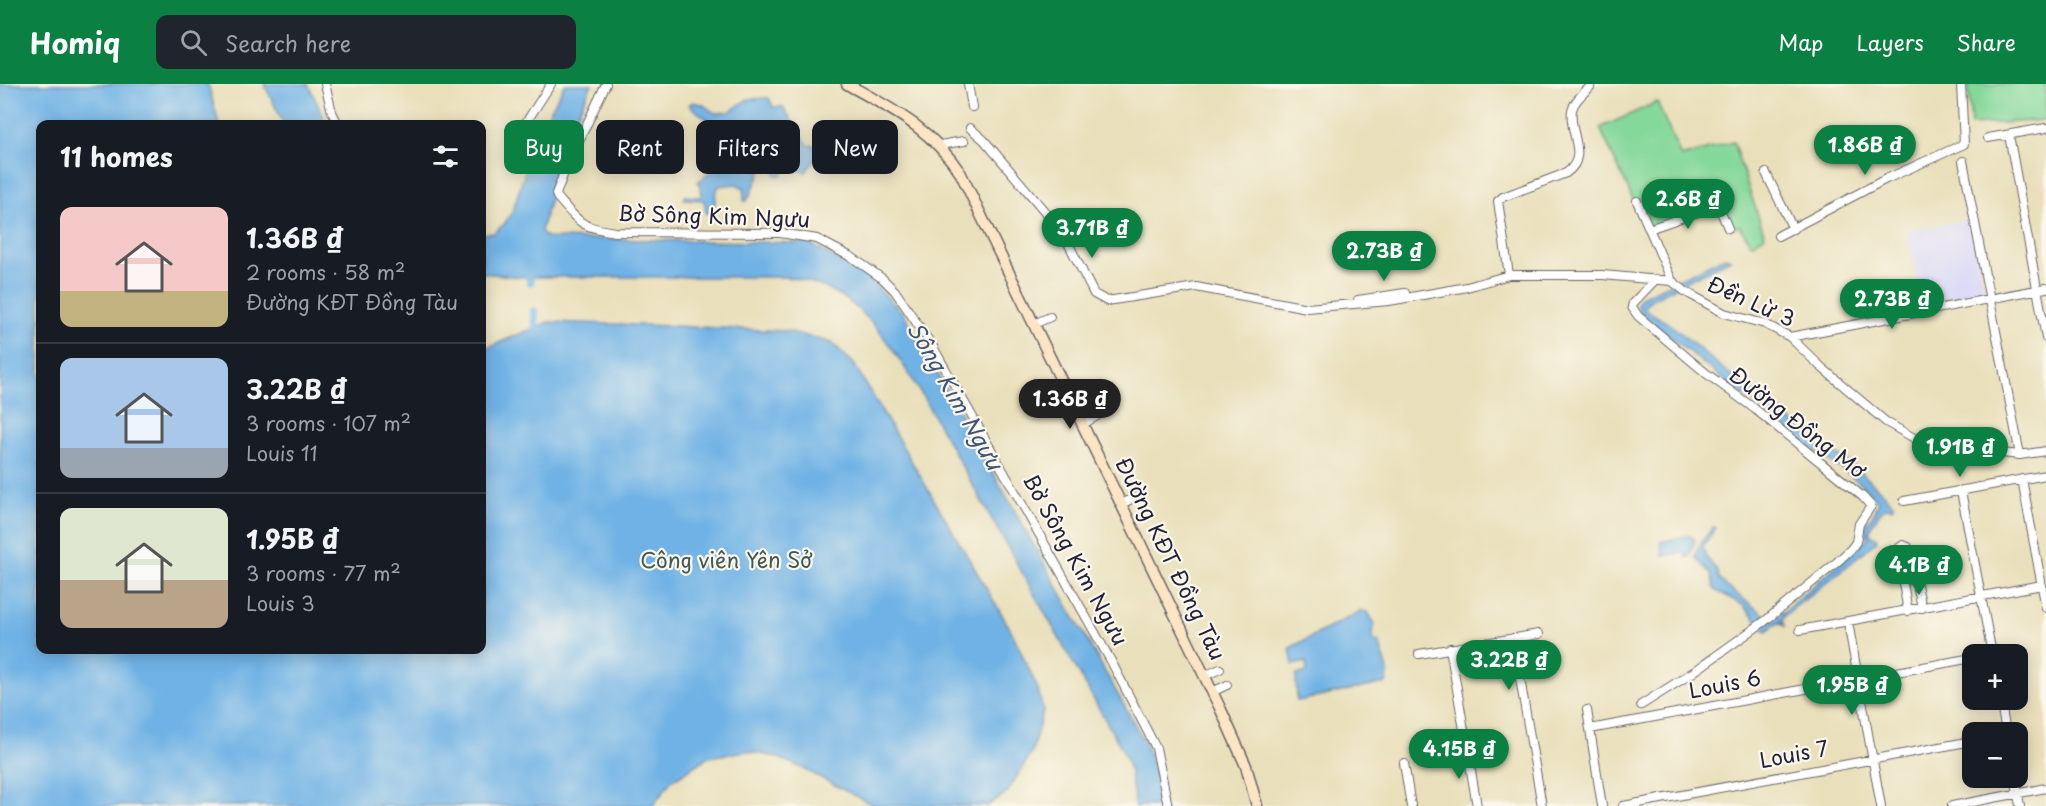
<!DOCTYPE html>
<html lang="en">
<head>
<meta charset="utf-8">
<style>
  :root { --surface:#171b24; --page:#20242c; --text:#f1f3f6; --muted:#9ea1a6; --line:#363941; --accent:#0b8043 }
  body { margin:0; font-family:"Playpen Sans",sans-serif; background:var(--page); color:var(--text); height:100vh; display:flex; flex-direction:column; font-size:22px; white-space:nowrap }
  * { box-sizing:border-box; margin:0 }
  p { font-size:20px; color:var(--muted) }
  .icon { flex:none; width:33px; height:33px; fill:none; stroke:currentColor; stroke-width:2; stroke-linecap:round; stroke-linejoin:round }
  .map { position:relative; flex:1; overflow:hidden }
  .sheet { position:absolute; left:36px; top:36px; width:450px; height:534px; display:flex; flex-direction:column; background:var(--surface); border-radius:12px; box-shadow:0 3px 15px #0003 }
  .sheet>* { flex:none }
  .guide { position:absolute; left:504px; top:36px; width:570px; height:54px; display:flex; gap:12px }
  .fabs { position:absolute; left:1962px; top:560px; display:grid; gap:12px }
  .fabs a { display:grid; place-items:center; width:66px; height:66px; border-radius:12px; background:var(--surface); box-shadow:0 3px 15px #0003; font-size:30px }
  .price { position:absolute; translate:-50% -51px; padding:0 14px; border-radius:21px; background:var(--accent); color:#fff; font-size:20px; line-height:39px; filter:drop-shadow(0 2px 3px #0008) }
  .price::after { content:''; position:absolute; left:50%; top:36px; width:18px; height:14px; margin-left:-9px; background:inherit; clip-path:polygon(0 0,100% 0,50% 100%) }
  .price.current { background:#222; color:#fff }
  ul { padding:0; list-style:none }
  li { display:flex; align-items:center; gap:18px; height:150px; padding:0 24px }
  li+li { border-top:2px solid var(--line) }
  li span { display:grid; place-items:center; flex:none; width:168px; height:120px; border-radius:12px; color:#555 }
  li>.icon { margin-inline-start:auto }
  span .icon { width:72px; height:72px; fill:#fffc; stroke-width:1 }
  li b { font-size:26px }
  h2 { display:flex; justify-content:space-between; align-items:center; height:72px; padding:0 24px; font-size:26px }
  .chip { padding:0 21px; border-radius:12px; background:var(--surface); box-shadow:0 3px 15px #0003; font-size:21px; line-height:54px }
  .chip.current { background:var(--accent); color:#fff }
  header { display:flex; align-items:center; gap:36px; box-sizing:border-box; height:84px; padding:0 30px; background:var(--accent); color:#fff }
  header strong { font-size:28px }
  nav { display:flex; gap:33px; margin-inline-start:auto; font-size:21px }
  .search { width:420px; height:54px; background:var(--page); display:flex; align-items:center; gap:15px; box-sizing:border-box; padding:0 21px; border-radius:12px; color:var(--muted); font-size:22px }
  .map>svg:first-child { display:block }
  .built { fill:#d8d7f8 }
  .green { fill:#84d89a; stroke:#537d6a; stroke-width:1.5 }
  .water { fill:#70b2e5; stroke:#496a90; stroke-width:1.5 }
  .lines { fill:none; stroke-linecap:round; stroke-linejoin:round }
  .canal { stroke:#70b2e5; stroke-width:8 }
  .street-casing { stroke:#686467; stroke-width:10 }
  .secondary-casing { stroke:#686467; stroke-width:13 }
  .street { stroke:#fff; stroke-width:8 }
  .secondary { stroke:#fce5c4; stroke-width:10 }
  .labels { text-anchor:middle; stroke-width:4.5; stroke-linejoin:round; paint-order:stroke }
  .street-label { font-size:21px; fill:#22223b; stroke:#fbf7ec }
  .park-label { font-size:21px; fill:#3f5958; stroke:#fbf7ec }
  .water-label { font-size:22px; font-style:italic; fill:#3d5476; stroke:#fbf7ec }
</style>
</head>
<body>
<header>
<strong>Homiq</strong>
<div class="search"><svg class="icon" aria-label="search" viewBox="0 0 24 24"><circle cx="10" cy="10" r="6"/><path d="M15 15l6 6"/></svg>Search here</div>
<nav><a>Map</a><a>Layers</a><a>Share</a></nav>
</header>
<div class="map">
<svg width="2046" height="722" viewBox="0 0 2046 722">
  <rect width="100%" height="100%" fill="#fbf7ec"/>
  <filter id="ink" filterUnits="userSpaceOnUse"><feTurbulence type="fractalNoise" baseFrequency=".0167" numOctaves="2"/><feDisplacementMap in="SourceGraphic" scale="12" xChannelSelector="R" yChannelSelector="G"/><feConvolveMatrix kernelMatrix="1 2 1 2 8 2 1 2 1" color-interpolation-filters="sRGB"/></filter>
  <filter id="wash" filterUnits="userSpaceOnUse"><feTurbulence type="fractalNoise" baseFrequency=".008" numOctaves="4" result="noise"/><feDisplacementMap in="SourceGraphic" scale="24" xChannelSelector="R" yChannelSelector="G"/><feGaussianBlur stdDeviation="1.35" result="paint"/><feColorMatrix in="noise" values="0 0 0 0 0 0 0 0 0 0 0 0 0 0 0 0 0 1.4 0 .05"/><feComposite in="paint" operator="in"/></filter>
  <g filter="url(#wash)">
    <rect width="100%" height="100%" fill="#e9dfba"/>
    <!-- built -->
    <path class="built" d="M 1970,135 L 1984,207 L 1921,219 L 1907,147 Z"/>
    <!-- green -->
    <path class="green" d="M 1968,0 L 2045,0 L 2046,36 L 1971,41 Z
      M 1657,18 L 1681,73 L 1733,58 L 1765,152 L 1751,160 L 1740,142 L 1730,145 L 1719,120 L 1647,146 L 1600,44 Z"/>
    <!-- water -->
    <path class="water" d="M 0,0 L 208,0 L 219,40 L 40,40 L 40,566 L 482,566 L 482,266 L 548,238 L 672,242 L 787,247 L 832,259 L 854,280 L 1011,546 L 1038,605 L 1043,627 L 1032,668 L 1007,709 L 987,722 L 875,722 L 802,684 L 776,673 L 747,667 L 708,673 L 671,697 L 653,722 L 0,722 Z
      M 264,0 L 308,0 L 327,40 L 284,40 Z
      M 565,0 L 592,0 L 558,71 L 558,87 L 541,146 L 543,151 L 549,154 L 808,159 L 863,189 L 904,230 L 1144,657 L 1155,687 L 1160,722 L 1135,722 L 1129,683 L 1124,669 L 919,306 C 885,252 856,202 786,193 L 522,193 L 482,189 L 482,150 L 494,149 L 504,140 L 512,129 L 536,53 Z
      M 769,14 L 773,23 L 783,23 L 808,61 L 824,63 L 806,88 L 787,84 L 783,90 L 778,92 L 775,90 L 777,82 L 767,79 L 762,86 L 747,117 L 744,117 L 744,104 L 736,100 L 719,102 L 716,109 L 714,128 L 710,130 L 706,129 L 704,116 L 684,115 L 685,112 L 700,113 L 702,109 L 698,98 L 710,88 L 721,69 L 718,57 L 719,45 L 689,21 L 693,18 L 702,20 L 715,29 L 729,28 L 748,15 Z
      M 1725,173 L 1731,175 L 1650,216 L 1645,223 L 1646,226 L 1671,241 L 1728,289 L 1768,317 L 1825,366 C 1846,370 1879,405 1894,421 L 1892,424 L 1886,423 C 1879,429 1872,439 1869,448 L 1873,453 L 1876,453 L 1877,457 L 1841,487 L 1785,531 L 1782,536 L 1785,543 L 1780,538 L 1766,547 L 1743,521 L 1715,506 L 1711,490 L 1695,473 C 1699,457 1705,455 1713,443 L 1716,444 L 1703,462 L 1706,473 L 1718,488 L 1719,494 L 1726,502 L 1773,537 L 1868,454 L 1864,442 L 1875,428 L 1878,417 L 1859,398 L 1793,351 L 1762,323 L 1736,306 L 1641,229 L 1637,220 L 1641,213 Z
      M 1689,451 L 1695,456 L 1689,473 L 1686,473 L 1685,468 L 1663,472 L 1661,458 Z
      M 1361,527 L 1368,528 L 1374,539 L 1373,554 L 1375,558 L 1379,557 C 1381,570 1392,585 1386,599 L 1297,617 L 1296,591 L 1307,588 L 1306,578 L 1293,581 L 1290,564 Z"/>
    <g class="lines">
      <!-- canal -->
      <path class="canal" d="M 529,184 L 530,198
        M 534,227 L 536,244"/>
    </g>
  </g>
  <g filter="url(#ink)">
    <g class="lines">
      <!-- street casing -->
      <g class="street-casing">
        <path id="street" d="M 325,0 L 332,28 L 338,40
          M 606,0 L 565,86 L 556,110 L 557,113 C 580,139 580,143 615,148 L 780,149 L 817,155 L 853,174 L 883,195 L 895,207 L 933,263 L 1111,577 L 1156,664 L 1168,722
          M 968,0 L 972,23
          M 970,44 L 984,56 L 1063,149 L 1094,210 L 1107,217 L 1196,203 L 1307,224 L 1389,217 L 1467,203 L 1509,191 L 1602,191 L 1672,197 L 1686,208 L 1724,229 L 1765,240 L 1790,253 L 1820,282 L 1886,338 L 1921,358 L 1938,362 L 2020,371 L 2046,367
          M 2009,51 L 2046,254
          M 1988,54 L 2046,44
          M 514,57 L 551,0
          M 940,61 L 964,57
          M 1963,77 L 2020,371
          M 1766,89 L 1793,145
          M 1637,117 L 1672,197
          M 1649,145 L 1718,121 L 1728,144
          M 1778,152 L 1886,95 L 1964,60 L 1961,0
          M 1509,191 L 1498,117 L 1503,113 L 1566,89 C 1590,73 1568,48 1572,26 C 1574,17 1583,9 1590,3
          M 1358,216 L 1405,209
          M 1034,240 L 1050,233
          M 1790,253 L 2046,204
          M 1074,321 L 1089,314
          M 1083,340 L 1097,332
          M 2022,395 L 2046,524
          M 1961,407 L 1992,570
          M 1904,417 L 2046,391
          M 1121,420 L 1136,413
          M 1908,527 L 1898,472 L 1899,464 L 1903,461 L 1908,463 L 1910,469 L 1922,524
          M 1848,538 L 1881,722
          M 1800,546 L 2042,501
          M 1513,554 L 1542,722
          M 1450,564 L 1477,722
          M 1419,570 L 1539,550
          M 1204,592 L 1220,585
          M 1212,608 L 1227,601
          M 2000,615 L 2006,648
          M 1641,621 L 1692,589 L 1765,537 L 1836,479 L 1851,465 L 1856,458 L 1859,440 L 1871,422 L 1863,413 L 1755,325 L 1707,290 L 1638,232 L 1632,223 L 1633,219 L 1656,195
          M 1587,626 L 1602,722
          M 1590,645 L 1972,574
          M 1404,679 L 1411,722
          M 2015,693 L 2020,722
          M 1623,722 L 1972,657
          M 1952,722 L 2046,704"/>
      </g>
      <!-- secondary casing -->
      <g class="secondary-casing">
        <path id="secondary" d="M 847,0 C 893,26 931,44 961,90 L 1221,626 L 1246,682 L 1257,722"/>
      </g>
      <!-- street -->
      <use href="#street" class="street"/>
      <!-- secondary -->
      <use href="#secondary" class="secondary"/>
    </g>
  </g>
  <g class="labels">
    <!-- street labels -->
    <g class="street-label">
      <text transform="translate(714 133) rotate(2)" y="7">Bờ Sông Kim Ngưu</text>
      <text transform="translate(1751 218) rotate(24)" y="7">Đền Lừ 3</text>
      <text transform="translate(1797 339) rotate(38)" y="7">Đường Đồng Mơ</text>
      <text transform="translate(1170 475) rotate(64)" y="7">Đường KĐT Đồng Tàu</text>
      <text transform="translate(1075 476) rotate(61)" y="7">Bờ Sông Kim Ngưu</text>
      <text transform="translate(1725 601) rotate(-11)" y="7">Louis 6</text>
      <text transform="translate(1794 671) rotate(-11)" y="7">Louis 7</text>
    </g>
    <!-- park labels -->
    <g class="park-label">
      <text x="726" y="484">Công viên Yên Sở</text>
    </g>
    <!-- water labels -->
    <g class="water-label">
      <text transform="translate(955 312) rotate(60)" y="8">Sông Kim Ngưu</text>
    </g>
  </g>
</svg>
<div class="fabs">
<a>+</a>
<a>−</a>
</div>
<b class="price" style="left:1865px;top:92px">1.86B ₫</b>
<b class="price" style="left:1688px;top:146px">2.6B ₫</b>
<b class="price" style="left:1092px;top:175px">3.71B ₫</b>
<b class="price" style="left:1384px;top:198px">2.73B ₫</b>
<b class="price" style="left:1892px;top:246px">2.73B ₫</b>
<b class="price current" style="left:1070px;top:346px">1.36B ₫</b>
<b class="price" style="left:1960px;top:394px">1.91B ₫</b>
<b class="price" style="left:1919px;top:512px">4.1B ₫</b>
<b class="price" style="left:1509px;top:607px">3.22B ₫</b>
<b class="price" style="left:1852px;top:632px">1.95B ₫</b>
<b class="price" style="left:1459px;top:696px">4.15B ₫</b>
<div class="guide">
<a class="chip current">Buy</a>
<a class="chip">Rent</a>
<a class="chip">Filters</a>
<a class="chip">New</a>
</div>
<section class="sheet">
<h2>11 homes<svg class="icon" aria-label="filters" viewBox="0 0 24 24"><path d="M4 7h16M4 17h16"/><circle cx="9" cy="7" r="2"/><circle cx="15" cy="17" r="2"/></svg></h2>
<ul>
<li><span style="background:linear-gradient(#f6c9c9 70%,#c2b280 0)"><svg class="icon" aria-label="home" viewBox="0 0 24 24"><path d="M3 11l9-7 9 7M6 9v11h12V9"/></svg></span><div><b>1.36B ₫</b><p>2 rooms · 58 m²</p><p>Đường KĐT Đồng Tàu</p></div></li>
<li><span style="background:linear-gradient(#a9c7e8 75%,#9aa5b1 0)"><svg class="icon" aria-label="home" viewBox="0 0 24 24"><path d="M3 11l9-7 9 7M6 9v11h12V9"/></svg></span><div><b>3.22B ₫</b><p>3 rooms · 107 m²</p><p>Louis 11</p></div></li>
<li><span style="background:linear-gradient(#dfe7d0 60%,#b9a48a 0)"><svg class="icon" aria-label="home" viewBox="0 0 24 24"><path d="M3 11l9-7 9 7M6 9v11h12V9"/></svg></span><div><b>1.95B ₫</b><p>3 rooms · 77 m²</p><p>Louis 3</p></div></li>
</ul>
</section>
</div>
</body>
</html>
